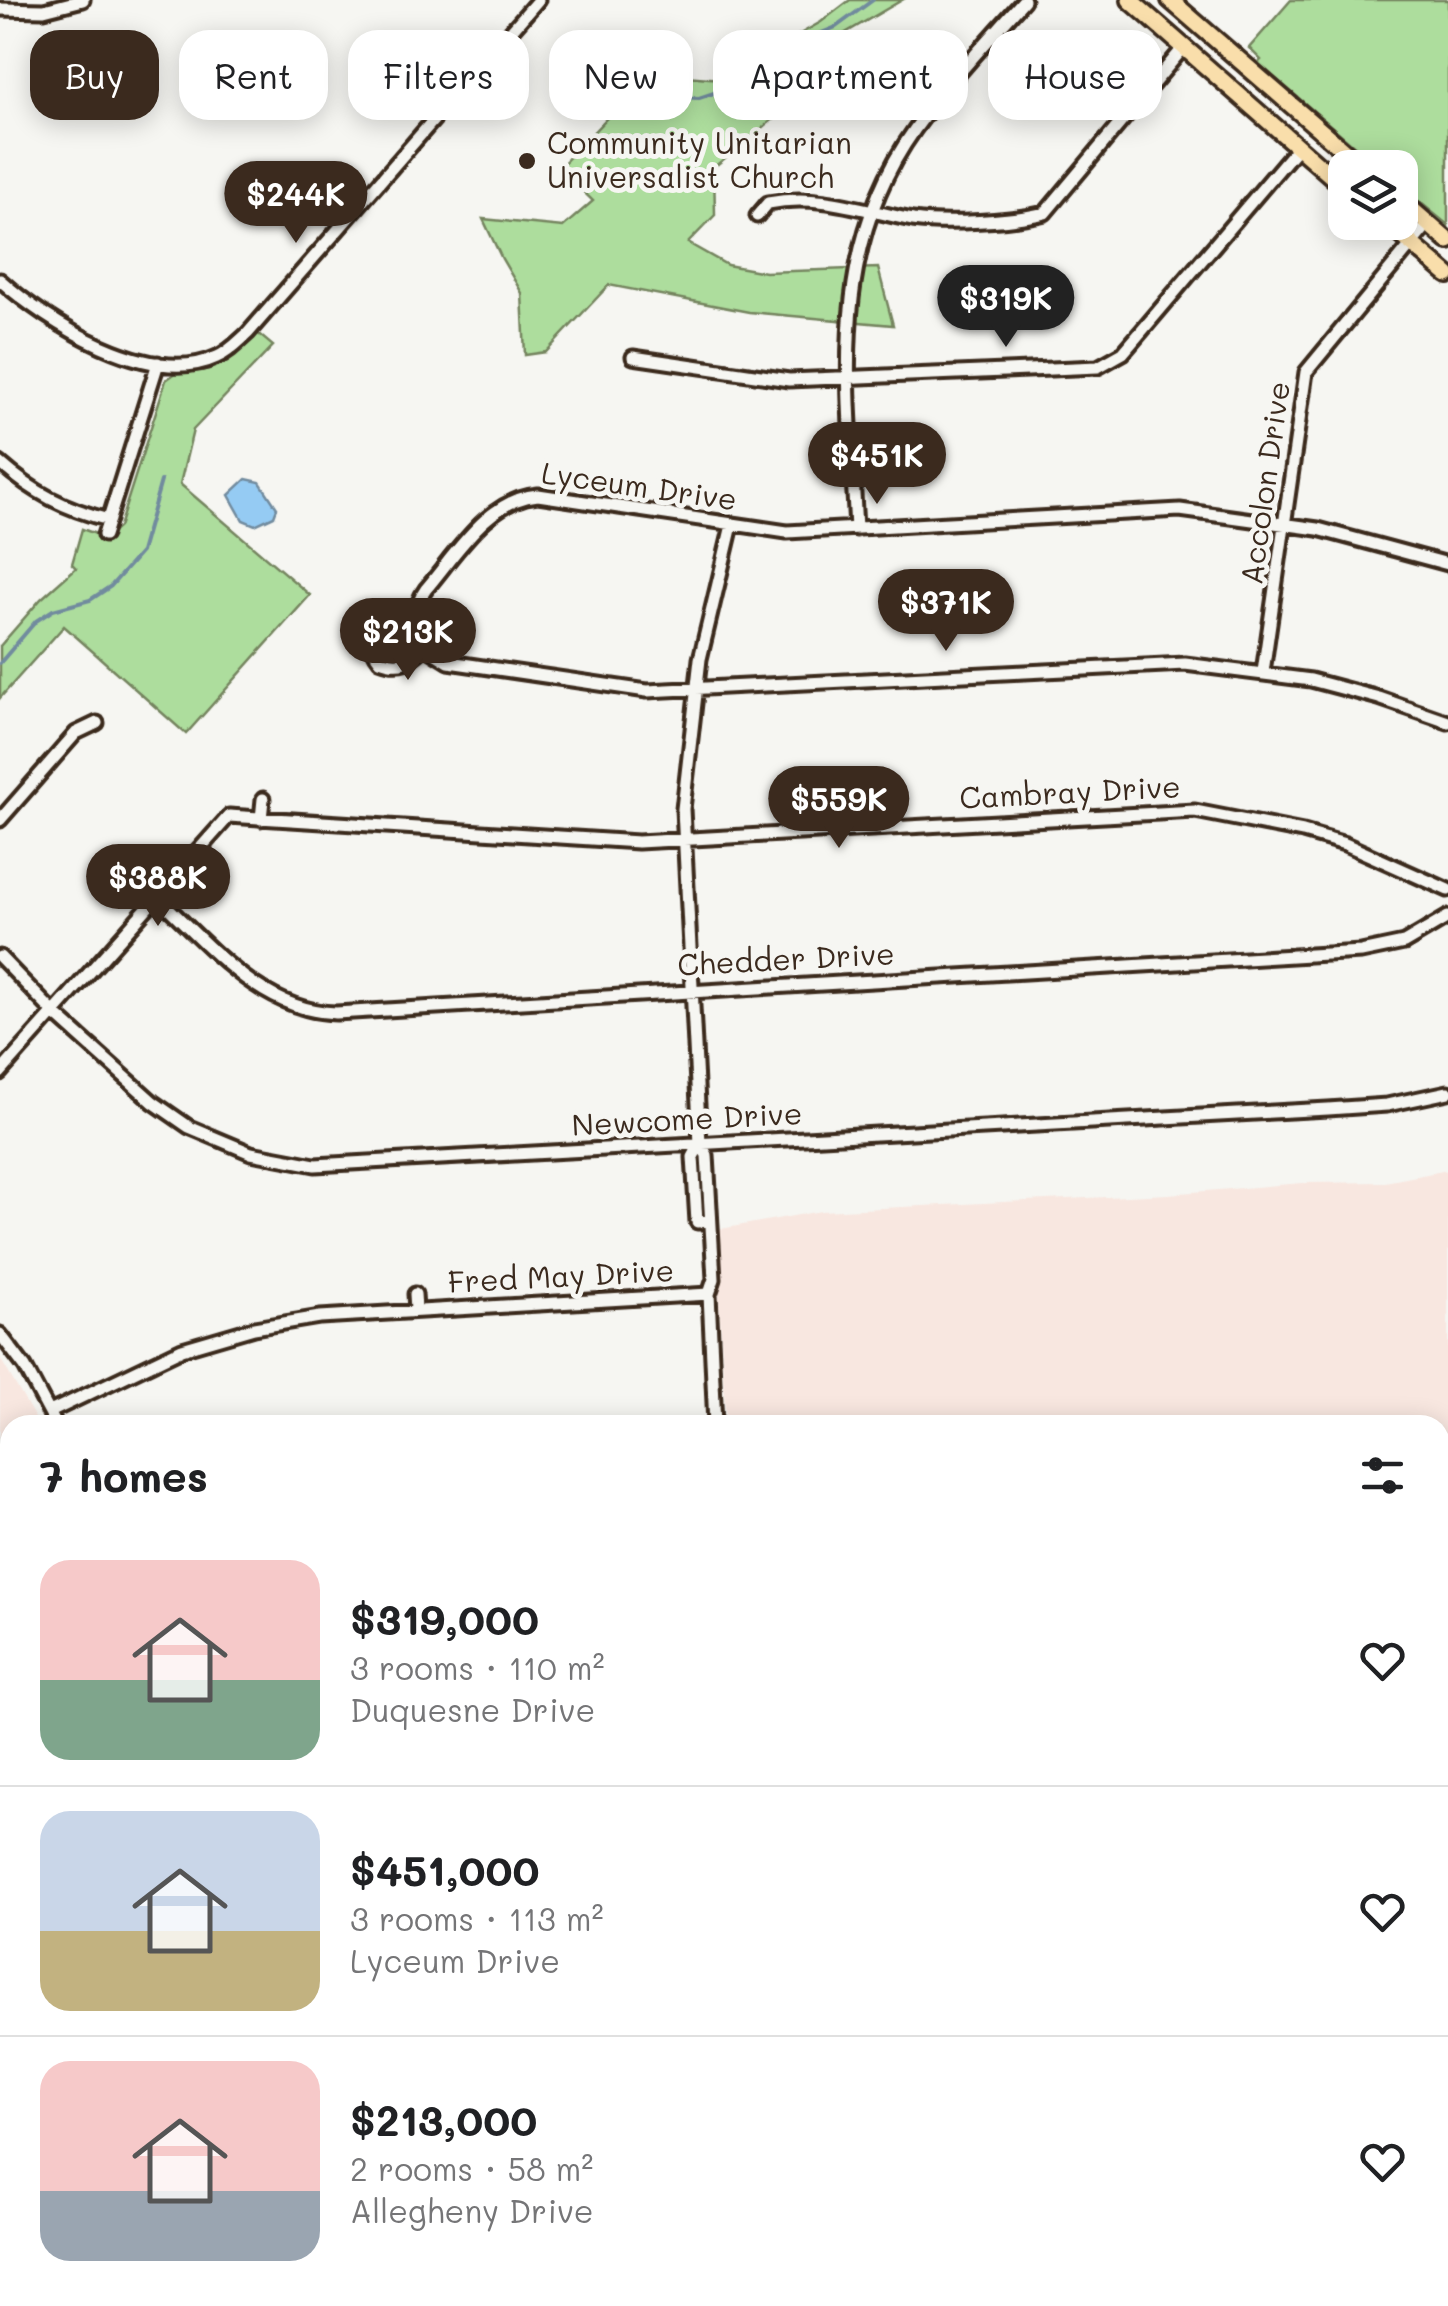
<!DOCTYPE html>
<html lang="en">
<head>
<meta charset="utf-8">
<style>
  :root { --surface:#fff; --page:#f2f2f2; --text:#202124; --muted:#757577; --line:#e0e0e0; --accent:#3b2a1e }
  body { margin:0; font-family:Mali,sans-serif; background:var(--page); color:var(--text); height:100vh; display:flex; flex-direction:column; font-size:38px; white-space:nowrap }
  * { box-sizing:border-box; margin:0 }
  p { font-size:32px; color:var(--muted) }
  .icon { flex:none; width:55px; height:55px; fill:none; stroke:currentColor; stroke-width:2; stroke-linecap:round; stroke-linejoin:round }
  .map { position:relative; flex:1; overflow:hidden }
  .panel { position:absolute; left:0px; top:1415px; width:1450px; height:892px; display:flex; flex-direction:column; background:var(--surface); border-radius:30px 30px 0 0; box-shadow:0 5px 25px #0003 }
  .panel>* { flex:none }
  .hud { position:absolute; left:30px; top:30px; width:1390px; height:90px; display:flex; gap:20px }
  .tools { position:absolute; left:1328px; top:150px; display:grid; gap:20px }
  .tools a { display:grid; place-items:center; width:90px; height:90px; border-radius:20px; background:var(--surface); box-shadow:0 5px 25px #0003; font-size:50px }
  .price { position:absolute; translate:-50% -85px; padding:0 22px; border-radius:35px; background:var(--accent); color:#fff; font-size:32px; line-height:65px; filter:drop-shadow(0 2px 5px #0008) }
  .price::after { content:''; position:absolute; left:50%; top:60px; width:30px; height:22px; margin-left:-15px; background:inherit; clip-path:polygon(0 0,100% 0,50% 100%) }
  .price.on { background:#222; color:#fff }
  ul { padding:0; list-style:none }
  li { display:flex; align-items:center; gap:30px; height:250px; padding:0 40px }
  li+li { border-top:2px solid var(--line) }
  li span { display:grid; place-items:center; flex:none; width:280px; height:200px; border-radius:30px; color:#555 }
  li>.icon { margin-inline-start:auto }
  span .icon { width:120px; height:120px; fill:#fffc; stroke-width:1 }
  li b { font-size:42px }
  h2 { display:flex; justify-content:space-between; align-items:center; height:120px; padding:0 40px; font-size:42px }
  .tag { padding:0 35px; border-radius:30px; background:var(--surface); box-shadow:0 5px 25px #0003; font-size:35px; line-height:90px }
  .tag.on { background:var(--accent); color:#fff }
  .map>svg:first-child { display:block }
  .built { fill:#f8e7e0 }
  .green { fill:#addd9d; stroke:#74845e; stroke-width:2.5 }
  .water { fill:#95cbf3; stroke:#718b9e; stroke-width:2.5 }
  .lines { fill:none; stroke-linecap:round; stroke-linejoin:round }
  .stream { stroke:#718b9e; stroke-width:4 }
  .minor-casing { stroke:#3b2a1e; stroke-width:19 }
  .major-casing { stroke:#3b2a1e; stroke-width:22 }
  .highway-casing { stroke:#3b2a1e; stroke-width:25 }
  .minor { stroke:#f6f6f2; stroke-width:11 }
  .major { stroke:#f9deab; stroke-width:15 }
  .highway { stroke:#f9deab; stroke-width:18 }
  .poi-dot { fill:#3b2a1e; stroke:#f6f6f2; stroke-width:4 }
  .labels { text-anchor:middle; stroke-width:10; stroke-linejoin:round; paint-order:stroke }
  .poi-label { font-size:30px; fill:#3b2a1e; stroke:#f6f6f2; text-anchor:start }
  .street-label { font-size:30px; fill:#3b2a1e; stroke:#f6f6f2 }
</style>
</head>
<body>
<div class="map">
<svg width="1448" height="2306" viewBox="0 0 1448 2306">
  <rect width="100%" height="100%" fill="#f6f6f2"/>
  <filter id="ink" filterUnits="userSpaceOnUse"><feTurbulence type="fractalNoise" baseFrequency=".01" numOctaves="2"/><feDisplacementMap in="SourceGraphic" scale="20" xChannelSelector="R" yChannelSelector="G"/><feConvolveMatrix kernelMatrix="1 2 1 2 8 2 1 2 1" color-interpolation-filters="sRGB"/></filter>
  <g filter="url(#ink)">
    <!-- built -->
    <path class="built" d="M 1448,1170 L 1448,1518 L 1440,1517 L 1440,1425 L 726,1425 L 715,1230 L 821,1211 L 1168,1194 L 1303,1183 L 1385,1182 Z
      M 0,1358 L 39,1425 L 10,1425 L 10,1764 L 0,1767 Z
      M 1448,1705 L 1448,1953 L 1440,1946 L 1440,1713 Z"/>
    <!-- green -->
    <path class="green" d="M 850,0 L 902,0 L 782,70 L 755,100 L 776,117 L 714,167 L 715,215 L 688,243 L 727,265 L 765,272 L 878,268 L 893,325 L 749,312 L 609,285 L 546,352 L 525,355 L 522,293 L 502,259 L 483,219 L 563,227 L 593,201 L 559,168 L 650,73 L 721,79 L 821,22 Z
      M 1291,0 L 1448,0 L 1448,225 L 1400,186 L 1400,168 L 1379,167 L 1258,63 L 1261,60 L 1249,48 Z
      M 255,331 L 273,346 L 193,430 L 180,484 L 310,595 L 186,734 L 64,626 L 0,698 L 0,646 L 41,599 L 76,568 L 72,564 L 82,529 L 107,538 L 119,527 L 166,380 L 177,372 C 221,373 228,362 255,331 Z"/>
    <!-- water -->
    <path class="water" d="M 246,479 L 260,482 L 277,508 L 274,516 L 255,525 L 243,520 L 229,495 Z"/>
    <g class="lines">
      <!-- stream -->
      <path class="stream" d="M 605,58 L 640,87 L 673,97 L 699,98 L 723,90 L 790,46 L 836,27 L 873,0
        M 0,663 L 36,621 L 53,610 L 90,600 L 111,586 L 141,552 L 161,481
        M 185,2306 L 193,2298"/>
      <!-- minor casing -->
      <g class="minor-casing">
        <path id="minor" d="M 0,9 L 44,10 L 83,0
          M 757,216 L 768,203 C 820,193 864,211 913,220 C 945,225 1014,221 1045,213 L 1184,47
          M 0,280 C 48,323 151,388 217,357 C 229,352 238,342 248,333 L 538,0
          M 633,357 L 789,380 L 1098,367 L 1123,353 L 1297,148
          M 0,463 C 34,493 65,509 109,520
          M 856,529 C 849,388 827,252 915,129 C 948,83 987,42 1024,0
          M 104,535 L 158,363
          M 1448,564 L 1318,529 L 1180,510 L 787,532 L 538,495 C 488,499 456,554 426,589 C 412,608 414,627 425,647 L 449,662 L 647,691 L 1185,664 L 1311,680 L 1379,698 L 1448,722
          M 416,616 C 407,616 397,613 388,616 C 368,623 369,647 380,660 C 401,668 410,661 425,647
          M 1263,672 L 1306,372 L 1428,224
          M 261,819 L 263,799
          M 0,820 L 76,733 L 97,723
          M 158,898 C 209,945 261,1011 336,1013 L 1361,952 L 1404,943 L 1448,917
          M 0,957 L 55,1014 L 153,1102 L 189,1127 L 251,1153 L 315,1165 L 1328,1109 L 1387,1105 L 1448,1092
          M 0,1073 L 229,816 L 638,842 L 1195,811 L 1303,832 L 1345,844 L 1448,890
          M 700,1144 L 693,1157 L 697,1222 L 710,1221
          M 415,1294 L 416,1310
          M 0,1334 L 25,1367 L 56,1425
          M 50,1412 L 182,1349 L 254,1328 L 320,1317 L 709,1294
          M 715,1425 L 709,1294 L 714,1279 L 707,1155 L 700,1144 L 683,809 L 700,659 L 732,525
          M 1440,1841 L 1448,1848
          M 0,2095 L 10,2121
          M 400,2298 L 410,2306
          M 680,2298 L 690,2306
          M 1064,2298 L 1074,2306
          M 1314,2298 L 1322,2306
          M 44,2306 L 54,2298
          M 304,2306 L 311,2298"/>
      </g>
      <!-- major casing -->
      <g class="major-casing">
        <path id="major" d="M 1130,0 L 1345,188
          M 1170,0 L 1364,168
          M 1400,199 L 1448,241
          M 1386,222 L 1448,275
          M 1440,1548 L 1448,1551
          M 1440,1649 L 1448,1640
          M 1440,1684 L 1448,1676
          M 0,1783 L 10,1780
          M 0,1905 L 10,1901
          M 875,2306 L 883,2298"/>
      </g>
      <!-- highway casing -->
      <g class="highway-casing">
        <path id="highway" d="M 1440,1589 L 1448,1589
          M 1440,1624 L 1448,1625
          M 0,1825 L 10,1821
          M 0,1859 L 10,1855
          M 0,1875 L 10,1871"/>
      </g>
      <!-- minor -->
      <use href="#minor" class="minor"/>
      <!-- major -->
      <use href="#major" class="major"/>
      <!-- highway -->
      <use href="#highway" class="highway"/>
    </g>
  </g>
  <!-- markers -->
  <circle class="poi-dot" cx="527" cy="161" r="10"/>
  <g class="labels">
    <!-- poi labels -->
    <g class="poi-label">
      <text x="547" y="154">Community Unitarian<tspan x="547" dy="34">Universalist Church</tspan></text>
    </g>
    <!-- street labels -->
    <g class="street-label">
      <text transform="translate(1266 483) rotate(-82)" y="10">Accolon Drive</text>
      <text transform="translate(639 487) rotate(8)" y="10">Lyceum Drive</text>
      <text transform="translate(1070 793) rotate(-3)" y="10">Cambray Drive</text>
      <text transform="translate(786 960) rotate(-3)" y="10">Chedder Drive</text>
      <text transform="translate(687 1120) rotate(-3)" y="10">Newcome Drive</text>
      <text transform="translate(561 1277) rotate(-3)" y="10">Fred May Drive</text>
    </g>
  </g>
</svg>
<div class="tools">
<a><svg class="icon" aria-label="layers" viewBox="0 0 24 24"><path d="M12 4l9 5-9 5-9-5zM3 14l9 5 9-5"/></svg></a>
</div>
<b class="price" style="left:296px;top:246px">$244K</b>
<b class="price on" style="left:1006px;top:350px">$319K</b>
<b class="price" style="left:877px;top:507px">$451K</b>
<b class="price" style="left:946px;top:654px">$371K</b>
<b class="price" style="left:408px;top:683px">$213K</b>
<b class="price" style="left:839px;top:851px">$559K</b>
<b class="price" style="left:158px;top:929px">$388K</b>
<div class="hud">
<a class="tag on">Buy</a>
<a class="tag">Rent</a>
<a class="tag">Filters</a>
<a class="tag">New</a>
<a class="tag">Apartment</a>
<a class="tag">House</a>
</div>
<section class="panel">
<h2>7 homes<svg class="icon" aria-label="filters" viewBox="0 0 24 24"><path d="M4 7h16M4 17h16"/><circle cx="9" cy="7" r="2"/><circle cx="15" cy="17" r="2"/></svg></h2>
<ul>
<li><span style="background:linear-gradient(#f6c9c9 60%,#7fa58c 0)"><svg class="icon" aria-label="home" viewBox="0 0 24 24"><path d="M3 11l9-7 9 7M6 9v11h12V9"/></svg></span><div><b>$319,000</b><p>3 rooms · 110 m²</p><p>Duquesne Drive</p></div><svg class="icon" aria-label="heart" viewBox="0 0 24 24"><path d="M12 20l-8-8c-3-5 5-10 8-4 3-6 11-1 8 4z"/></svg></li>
<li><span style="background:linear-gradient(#c9d6e8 60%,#c2b280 0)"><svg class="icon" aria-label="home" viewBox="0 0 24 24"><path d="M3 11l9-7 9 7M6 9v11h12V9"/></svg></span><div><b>$451,000</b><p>3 rooms · 113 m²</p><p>Lyceum Drive</p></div><svg class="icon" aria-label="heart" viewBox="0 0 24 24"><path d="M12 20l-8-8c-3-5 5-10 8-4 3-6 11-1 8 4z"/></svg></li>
<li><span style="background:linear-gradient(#f6c9c9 65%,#9aa5b1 0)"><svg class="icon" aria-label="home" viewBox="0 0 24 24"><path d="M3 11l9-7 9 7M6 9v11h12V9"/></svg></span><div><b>$213,000</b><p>2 rooms · 58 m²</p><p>Allegheny Drive</p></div><svg class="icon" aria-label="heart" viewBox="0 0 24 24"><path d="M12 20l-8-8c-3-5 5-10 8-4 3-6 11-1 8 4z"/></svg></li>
</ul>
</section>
</div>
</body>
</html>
